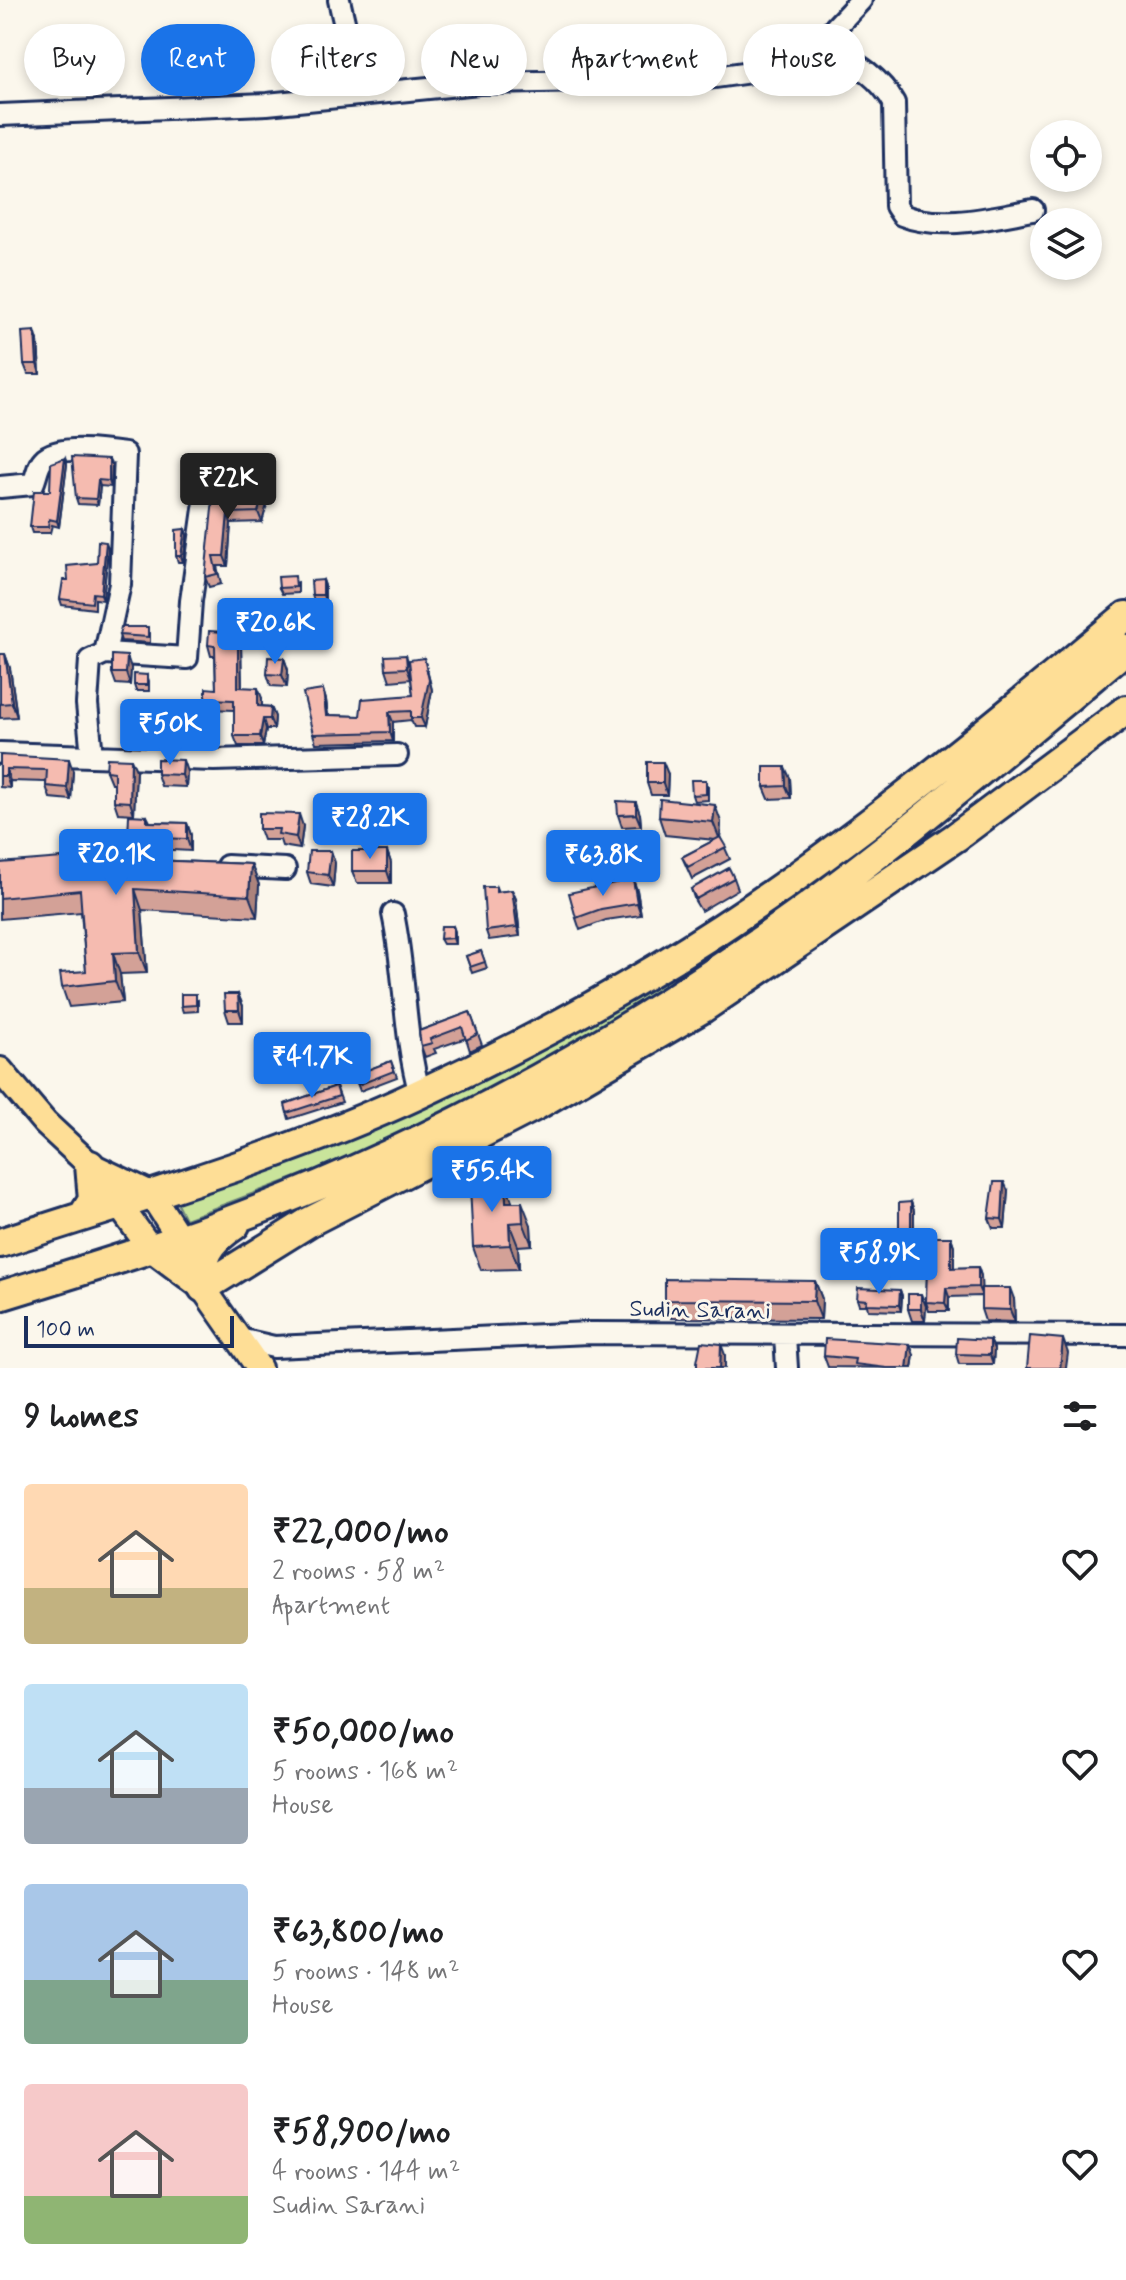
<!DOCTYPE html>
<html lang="en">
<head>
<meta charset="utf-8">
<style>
  :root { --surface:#fff; --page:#f2f2f2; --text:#202124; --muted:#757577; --accent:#1a73e8 }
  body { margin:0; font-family:Mynerve,sans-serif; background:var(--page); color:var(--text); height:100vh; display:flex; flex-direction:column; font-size:30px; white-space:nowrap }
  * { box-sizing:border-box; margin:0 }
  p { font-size:26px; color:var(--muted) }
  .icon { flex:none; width:44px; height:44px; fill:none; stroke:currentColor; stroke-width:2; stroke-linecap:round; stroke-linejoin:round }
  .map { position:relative; height:1368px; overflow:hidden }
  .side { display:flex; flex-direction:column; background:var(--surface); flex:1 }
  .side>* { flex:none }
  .hud { position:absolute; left:24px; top:24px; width:1078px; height:72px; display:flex; gap:16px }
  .fabs { position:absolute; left:1030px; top:120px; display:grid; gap:16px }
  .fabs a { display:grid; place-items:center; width:72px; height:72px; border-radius:50%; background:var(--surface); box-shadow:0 4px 12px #0003; font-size:40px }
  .scale { position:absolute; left:24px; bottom:20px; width:210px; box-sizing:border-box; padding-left:8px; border:4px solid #1b2f5e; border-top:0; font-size:22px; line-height:28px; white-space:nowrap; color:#1b2f5e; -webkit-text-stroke:6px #fbf7ec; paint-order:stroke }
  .price { position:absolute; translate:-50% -68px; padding:0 18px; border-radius:8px; background:var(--accent); color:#fff; font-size:26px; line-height:52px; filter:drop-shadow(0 2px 4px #0008) }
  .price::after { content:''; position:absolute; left:50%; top:48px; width:24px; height:18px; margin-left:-12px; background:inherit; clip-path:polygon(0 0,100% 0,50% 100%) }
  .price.current { background:#222; color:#fff }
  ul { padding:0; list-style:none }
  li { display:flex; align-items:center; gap:24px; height:200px; padding:0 24px }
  li span { display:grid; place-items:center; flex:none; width:224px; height:160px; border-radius:8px; color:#555 }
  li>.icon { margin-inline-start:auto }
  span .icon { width:96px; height:96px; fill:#fffc; stroke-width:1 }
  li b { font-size:34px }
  h2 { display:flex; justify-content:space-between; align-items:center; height:96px; padding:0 24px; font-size:34px }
  .pill { padding:0 28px; border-radius:36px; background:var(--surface); box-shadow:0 4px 12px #0003; font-size:28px; line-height:72px }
  .pill.current { background:var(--accent); color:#fff }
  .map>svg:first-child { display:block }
  .green { fill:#c9e49b; stroke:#728a7c; stroke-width:2 }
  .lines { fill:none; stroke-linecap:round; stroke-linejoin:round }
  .minor-casing { stroke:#1b2f5e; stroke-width:26 }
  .major-casing { stroke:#1b2f5e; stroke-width:30 }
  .highway-casing { stroke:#1b2f5e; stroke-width:34 }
  .minor { stroke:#fbf7ec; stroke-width:20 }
  .major { stroke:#fede96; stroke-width:24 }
  .highway { stroke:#fede96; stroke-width:28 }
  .wall { fill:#d3a197; stroke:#1b2f5e; stroke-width:2 }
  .shaded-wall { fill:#ac837b; stroke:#1b2f5e; stroke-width:2 }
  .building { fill:#f5bbb0; stroke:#1b2f5e; stroke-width:2 }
  .labels { text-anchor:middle; stroke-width:6; stroke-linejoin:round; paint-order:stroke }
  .street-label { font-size:24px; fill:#1b2f5e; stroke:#fbf7ec }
</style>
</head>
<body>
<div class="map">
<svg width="1126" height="1368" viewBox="0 0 1126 1368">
  <rect width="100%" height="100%" fill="#fbf7ec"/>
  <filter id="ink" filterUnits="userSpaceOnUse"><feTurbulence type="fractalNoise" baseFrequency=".0125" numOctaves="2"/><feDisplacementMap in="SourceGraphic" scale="16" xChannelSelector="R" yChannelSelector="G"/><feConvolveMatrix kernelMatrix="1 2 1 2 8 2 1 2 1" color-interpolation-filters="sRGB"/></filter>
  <g filter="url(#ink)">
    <!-- green -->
    <path class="green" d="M 1126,625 L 1126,641 L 857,862 L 612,1028 L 397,1139 L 185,1219 L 174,1197 L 603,1011 Z"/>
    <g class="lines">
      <!-- minor casing -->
      <g class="minor-casing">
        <path id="minor" d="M 339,0 L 361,95
          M 823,43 C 850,60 878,74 894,103 L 896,206 L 902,215 C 941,231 993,217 1033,210
          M 0,115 L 267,104 L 479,83 L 701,79 L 800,65 L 861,0
          M 0,487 L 33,484 C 37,476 37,466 43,460 C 57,444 105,451 125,454 L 120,584 L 105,653
          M 0,753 L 214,760 L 397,755
          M 92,756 L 87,704 L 90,660 L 105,653 L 187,658 L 191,601 L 205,502
          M 227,866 L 285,869
          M 393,914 C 406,974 403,1034 420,1094
          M 785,1336 L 787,1368
          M 239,1339 L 274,1347 L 589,1333 L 1126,1335"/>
      </g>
      <!-- major casing -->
      <g class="major-casing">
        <path id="major" d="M 0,1070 L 45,1123 L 90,1165 L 151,1249 L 203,1288 L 180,1239 L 151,1194 L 90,1165
          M 203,1288 L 259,1368"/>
      </g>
      <!-- highway casing -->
      <g class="highway-casing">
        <path id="highway" d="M 83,1216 L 93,1200 L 90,1165
          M 235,1225 C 209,1242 200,1257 203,1288 L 309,1222 L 537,1105 L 703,1008 L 956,837 L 1126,710
          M 0,1243 C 141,1197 284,1157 419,1094 C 545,1036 668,967 782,887 C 901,803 1014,709 1126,616
          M 0,1296 C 84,1270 168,1245 250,1213 C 423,1147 591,1056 744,952 C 879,861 1001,753 1126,649"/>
      </g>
      <!-- minor -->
      <use href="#minor" class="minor"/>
      <!-- major -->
      <use href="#major" class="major"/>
      <!-- highway -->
      <use href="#highway" class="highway"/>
    </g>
    <!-- wall -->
    <path class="wall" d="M 38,341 L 40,374 L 28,374 L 24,364 Z
      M 65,458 L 67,464 L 59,527 L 52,525 L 50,533 L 32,533 L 30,527 L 50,491 Z
      M 112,465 L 111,487 L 100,486 L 98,505 L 78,504 L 76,498 Z
      M 264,491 L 268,501 L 262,522 L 231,523 L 228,566 L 217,566 L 221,584 L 209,587 L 205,577 L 223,500 Z
      M 185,529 L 187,535 L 183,562 L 178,562 L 176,556 Z
      M 108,548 L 103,600 L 95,599 L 95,609 L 62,605 L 60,599 L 68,580 L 97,563 Z
      M 323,580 L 325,586 L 325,601 L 314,601 L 312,595 Z
      M 298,582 L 298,593 L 282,594 L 279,588 Z
      M 150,633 L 150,643 L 121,641 L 119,635 Z
      M 238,633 L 241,643 L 242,688 L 262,698 L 262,706 L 271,707 L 275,717 L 274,729 L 266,729 L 263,746 L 238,746 L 234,736 L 234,710 L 209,709 L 206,699 L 216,689 L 215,656 L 211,656 L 208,645 Z
      M 0,654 L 5,654 L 10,668 L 17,717 L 0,718 Z
      M 284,658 L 288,670 L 287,687 L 271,686 L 267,674 Z
      M 424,658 L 432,690 L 425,727 L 414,727 L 411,720 L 393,722 L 393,741 L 316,743 L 313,734 L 323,690 L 326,700 L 328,715 L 360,716 L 413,695 L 411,679 L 390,681 L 386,669 L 410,664 Z
      M 131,668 L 130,685 L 116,684 L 112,673 Z
      M 147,675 L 149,681 L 149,691 L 136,691 L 134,685 Z
      M 205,728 L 205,739 L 190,739 L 188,733 Z
      M 0,755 L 73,771 L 71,800 L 50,798 L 46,786 L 46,782 L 10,781 L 10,788 L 0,787 Z
      M 136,770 L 134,814 L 118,813 L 114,801 L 114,783 L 111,783 L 106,771 Z
      M 187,772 L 186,787 L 161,786 L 157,774 Z
      M 668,774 L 667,795 L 651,795 L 647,783 Z
      M 790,778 L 791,798 L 769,799 L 764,787 Z
      M 708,785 L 708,800 L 694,801 L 692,795 Z
      M 407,802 L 411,814 L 414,840 L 381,843 L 377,831 Z
      M 640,814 L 641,826 L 622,827 L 618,815 Z
      M 147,816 L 150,822 L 187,823 L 191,835 L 191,851 L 133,848 L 128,837 Z
      M 659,817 L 721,822 L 720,837 L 730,859 L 692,879 L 682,857 L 715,840 L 665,835 Z
      M 303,826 L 300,849 L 282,846 L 280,840 L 263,840 L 259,829 Z
      M 331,851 L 335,863 L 333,887 L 311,884 L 307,872 Z
      M 387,851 L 391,863 L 391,883 L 357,883 L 352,871 Z
      M 100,858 L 251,864 L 259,885 L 257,917 L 142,910 L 147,973 L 120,974 L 123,1002 L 69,1007 L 62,987 L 86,971 L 81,912 L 0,919 L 0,863 Z
      M 734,878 L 738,889 L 701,911 L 695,901 L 691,889 Z
      M 496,887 L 498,892 L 512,890 L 516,899 L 520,936 L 489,940 L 486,931 Z
      M 637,890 L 641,915 L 606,920 L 580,930 L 576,918 Z
      M 453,926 L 455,932 L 455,944 L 443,944 L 440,939 Z
      M 481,951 L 487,968 L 472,973 L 466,956 Z
      M 238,994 L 243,1006 L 243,1022 L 229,1022 L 225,1010 Z
      M 198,1000 L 198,1011 L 183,1012 L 181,1006 Z
      M 470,1012 L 482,1045 L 470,1051 L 466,1038 L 434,1049 L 436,1053 L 425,1057 L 421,1046 L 419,1031 Z
      M 391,1061 L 397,1077 L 360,1091 L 354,1075 Z
      M 336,1086 L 342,1102 L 289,1119 L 285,1104 Z
      M 505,1182 L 512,1202 L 531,1225 L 532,1245 L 518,1246 L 519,1269 L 481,1270 L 473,1247 Z
      M 1008,1191 L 1005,1228 L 993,1228 L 989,1218 Z
      M 911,1202 L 914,1211 L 914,1237 L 951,1237 L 954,1246 L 954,1268 L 978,1267 L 981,1276 L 981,1288 L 1014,1299 L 1015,1322 L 985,1321 L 981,1309 L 981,1296 L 949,1297 L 949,1311 L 929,1311 L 926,1302 L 927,1276 L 923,1276 L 920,1264 L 897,1264 L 895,1260 L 883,1260 L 880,1251 L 899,1233 Z
      M 815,1281 L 822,1299 L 821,1319 L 671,1318 L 665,1300 Z
      M 900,1290 L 902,1296 L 901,1311 L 868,1310 L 867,1305 L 859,1305 L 857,1299 Z
      M 926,1306 L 925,1321 L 912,1321 L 908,1309 Z
      M 990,1340 L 994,1349 L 993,1364 L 959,1364 L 956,1354 Z
      M 914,1355 L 912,1368 L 828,1367 L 824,1356 Z"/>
    <!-- shaded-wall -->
    <path class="shaded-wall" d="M 35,331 L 38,341 L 40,374 L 37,364 Z
      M 65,458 L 67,464 L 59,527 L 57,521 Z
      M 109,459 L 112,465 L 111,487 L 109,481 Z
      M 98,480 L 100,486 L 98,505 L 96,499 Z
      M 264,491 L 268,501 L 262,522 L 258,512 Z
      M 228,513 L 231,523 L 228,566 L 224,556 Z
      M 185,529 L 187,535 L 183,562 L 181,556 Z
      M 106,542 L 108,548 L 103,600 L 101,594 Z
      M 323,580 L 325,586 L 325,601 L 323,595 Z
      M 238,633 L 241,643 L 242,698 L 238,687 Z
      M 5,654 L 10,668 L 17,717 L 12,703 Z
      M 406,655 L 410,667 L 411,679 L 407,668 Z
      M 127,656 L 131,668 L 130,685 L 126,673 Z
      M 284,658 L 288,670 L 287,687 L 282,675 Z
      M 424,658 L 432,690 L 425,727 L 421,718 Z
      M 258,688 L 262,698 L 262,716 L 258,706 Z
      M 323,690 L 326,700 L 329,724 L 326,715 Z
      M 271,707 L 275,717 L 274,729 L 270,719 Z
      M 389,712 L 393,722 L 393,741 L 390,732 Z
      M 263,719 L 266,729 L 263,746 L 260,736 Z
      M 69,759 L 73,771 L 71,800 L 67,788 Z
      M 131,759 L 136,770 L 134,814 L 130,802 Z
      M 183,760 L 187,772 L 186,787 L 182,775 Z
      M 663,762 L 668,774 L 667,795 L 663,783 Z
      M 785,767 L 790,778 L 791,798 L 786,786 Z
      M 6,769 L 10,781 L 10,788 L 6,776 Z
      M 407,802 L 411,814 L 414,840 L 410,828 Z
      M 636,802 L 640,814 L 641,826 L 636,814 Z
      M 715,805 L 721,822 L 720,840 L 713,822 Z
      M 299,814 L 303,826 L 300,849 L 296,837 Z
      M 187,823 L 191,835 L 191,851 L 187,839 Z
      M 331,851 L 335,863 L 333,887 L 328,875 Z
      M 387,851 L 391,863 L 391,883 L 387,871 Z
      M 251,864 L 259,885 L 257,917 L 249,896 Z
      M 633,879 L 637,890 L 641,915 L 637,903 Z
      M 135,889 L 142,910 L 147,973 L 139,952 Z
      M 512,890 L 516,899 L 520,936 L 517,927 Z
      M 453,926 L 455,932 L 455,944 L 453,938 Z
      M 113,953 L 120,974 L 123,1002 L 115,981 Z
      M 238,994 L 243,1006 L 243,1022 L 239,1010 Z
      M 505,1182 L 514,1206 L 506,1202 Z
      M 1004,1182 L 1008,1191 L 1005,1228 L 1002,1219 Z
      M 522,1202 L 531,1225 L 532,1245 L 523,1222 Z
      M 911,1202 L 914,1211 L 914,1246 L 911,1237 Z
      M 509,1223 L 518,1246 L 519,1269 L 510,1245 Z
      M 951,1237 L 954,1246 L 954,1277 L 951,1268 Z
      M 978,1267 L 981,1276 L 982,1296 L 978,1287 Z
      M 815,1281 L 822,1299 L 821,1319 L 814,1301 Z
      M 946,1288 L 949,1297 L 949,1311 L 945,1303 Z
      M 1010,1288 L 1014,1299 L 1015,1322 L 1010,1310 Z
      M 900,1290 L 902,1296 L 901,1311 L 899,1305 Z
      M 921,1294 L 926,1306 L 925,1321 L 921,1309 Z
      M 1063,1339 L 1068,1353 L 1066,1368 L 1060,1368 Z
      M 990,1340 L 994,1349 L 993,1364 L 990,1355 Z
      M 721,1344 L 725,1355 L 725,1368 L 720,1368 Z
      M 910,1344 L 914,1355 L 912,1368 L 907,1368 Z"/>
    <!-- building -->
    <path class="building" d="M 35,331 L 37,364 L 24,364 L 22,332 Z
      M 72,457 L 109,459 L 109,481 L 98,480 L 96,499 L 76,498 Z
      M 65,458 L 57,521 L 49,519 L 48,527 L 30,527 L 34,491 L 50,491 L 51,463 Z
      M 238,490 L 264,491 L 258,512 L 228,513 L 224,556 L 213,556 L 217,574 L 205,577 L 213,499 L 223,500 L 223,493 L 238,494 Z
      M 185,529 L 181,556 L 176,556 L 176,530 Z
      M 98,541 L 106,542 L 101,594 L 93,593 L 92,603 L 60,599 L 63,580 L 68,580 L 67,566 L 97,563 Z
      M 295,576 L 296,587 L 279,588 L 278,577 Z
      M 323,580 L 323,595 L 312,595 L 311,581 Z
      M 121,627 L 148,627 L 148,637 L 119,635 Z
      M 209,631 L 238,633 L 238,687 L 258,688 L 258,706 L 271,707 L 270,719 L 263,719 L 260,736 L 234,736 L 234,700 L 206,699 L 206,688 L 216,689 L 215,646 L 208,645 Z
      M 0,654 L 5,654 L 12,703 L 0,704 Z
      M 112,655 L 127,656 L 126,673 L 112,673 Z
      M 406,655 L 407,668 L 386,669 L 385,656 Z
      M 268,657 L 284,658 L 282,675 L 267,674 Z
      M 424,658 L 429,680 L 421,718 L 411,718 L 411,711 L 389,712 L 390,732 L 313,734 L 303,693 L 323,690 L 326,715 L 360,716 L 362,699 L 413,695 L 409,660 Z
      M 134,674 L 147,675 L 147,685 L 134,685 Z
      M 189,721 L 203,722 L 203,734 L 188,733 Z
      M 0,755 L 69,759 L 67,788 L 46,786 L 47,770 L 6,769 L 6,776 L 0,776 Z
      M 107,758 L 131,759 L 130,802 L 114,801 L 114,772 L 106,771 Z
      M 157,759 L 183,760 L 182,775 L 157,774 Z
      M 647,762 L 663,762 L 663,783 L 647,783 Z
      M 764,767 L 785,767 L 786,786 L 764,787 Z
      M 691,780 L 706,780 L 706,794 L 692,795 Z
      M 660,799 L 715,805 L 713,822 L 659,817 Z
      M 617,801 L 636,802 L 636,814 L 618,815 Z
      M 407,802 L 410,828 L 377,831 L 374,806 Z
      M 259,813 L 299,814 L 296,837 L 278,834 L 279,829 L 259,829 Z
      M 129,815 L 147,816 L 147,822 L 187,823 L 187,839 L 128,837 Z
      M 720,837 L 726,847 L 688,867 L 682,857 Z
      M 309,851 L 331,851 L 328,875 L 307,872 Z
      M 352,851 L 387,851 L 387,871 L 352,871 Z
      M 99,855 L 100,858 L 251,864 L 249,896 L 135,889 L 139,952 L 113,953 L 115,981 L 62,987 L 60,973 L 86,971 L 80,890 L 0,898 L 0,863 Z
      M 729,868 L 734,878 L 696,899 L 691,889 Z
      M 633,879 L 637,903 L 601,909 L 576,918 L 569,893 Z
      M 483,887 L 496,887 L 496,892 L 512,890 L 517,927 L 486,931 Z
      M 441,926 L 453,926 L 453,938 L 440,939 Z
      M 481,951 L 485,962 L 470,967 L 466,956 Z
      M 181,994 L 196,994 L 196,1005 L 181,1006 Z
      M 224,994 L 238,994 L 239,1010 L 225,1010 Z
      M 470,1012 L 478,1034 L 466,1040 L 462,1027 L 430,1039 L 432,1043 L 421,1046 L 419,1031 Z
      M 391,1061 L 394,1071 L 358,1085 L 354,1075 Z
      M 336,1086 L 339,1096 L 287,1113 L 285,1104 Z
      M 473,1179 L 505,1182 L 506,1202 L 522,1202 L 523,1222 L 509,1223 L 510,1245 L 473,1247 L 470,1185 L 473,1185 Z
      M 994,1182 L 1004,1182 L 1002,1219 L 989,1218 Z
      M 911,1202 L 911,1237 L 951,1237 L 951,1268 L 978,1267 L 978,1287 L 946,1288 L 945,1303 L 926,1302 L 927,1268 L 920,1268 L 919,1255 L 893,1256 L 893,1251 L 880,1251 L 880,1233 L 899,1233 L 899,1203 Z
      M 665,1279 L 815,1281 L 814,1301 L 665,1300 Z
      M 858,1288 L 900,1290 L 899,1305 L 866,1304 L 867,1300 L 857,1299 Z
      M 981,1288 L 1010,1288 L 1010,1310 L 981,1309 Z
      M 908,1294 L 921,1294 L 921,1309 L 908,1309 Z
      M 1030,1336 L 1063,1339 L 1060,1368 L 1027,1368 Z
      M 957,1338 L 990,1340 L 990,1355 L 956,1354 Z
      M 825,1339 L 910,1344 L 907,1368 L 887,1368 L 854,1364 L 855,1359 L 824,1356 Z
      M 701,1342 L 721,1344 L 720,1368 L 697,1368 L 697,1362 Z"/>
  </g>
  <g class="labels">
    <!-- street labels -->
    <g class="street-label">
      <text transform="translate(700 1309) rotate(1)" y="8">Sudin Sarani</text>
    </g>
  </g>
</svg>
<div class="fabs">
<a><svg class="icon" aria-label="locate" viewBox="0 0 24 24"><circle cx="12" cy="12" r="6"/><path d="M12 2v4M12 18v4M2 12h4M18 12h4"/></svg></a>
<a><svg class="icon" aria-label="layers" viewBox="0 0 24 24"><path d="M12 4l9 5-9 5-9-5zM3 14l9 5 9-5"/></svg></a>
</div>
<div class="scale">100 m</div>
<b class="price current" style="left:228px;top:521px">₹22K</b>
<b class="price" style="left:275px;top:666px">₹20.6K</b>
<b class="price" style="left:170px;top:767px">₹50K</b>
<b class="price" style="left:370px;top:861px">₹28.2K</b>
<b class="price" style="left:116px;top:897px">₹20.1K</b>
<b class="price" style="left:603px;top:898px">₹63.8K</b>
<b class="price" style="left:312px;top:1100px">₹41.7K</b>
<b class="price" style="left:492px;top:1214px">₹55.4K</b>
<b class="price" style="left:879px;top:1296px">₹58.9K</b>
<div class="hud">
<a class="pill">Buy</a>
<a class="pill current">Rent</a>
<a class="pill">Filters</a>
<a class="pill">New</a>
<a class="pill">Apartment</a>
<a class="pill">House</a>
</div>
</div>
<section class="side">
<h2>9 homes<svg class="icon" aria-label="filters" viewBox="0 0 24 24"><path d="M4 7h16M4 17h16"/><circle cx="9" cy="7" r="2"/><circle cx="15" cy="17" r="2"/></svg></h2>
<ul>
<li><span style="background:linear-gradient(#ffd9b3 65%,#c2b280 0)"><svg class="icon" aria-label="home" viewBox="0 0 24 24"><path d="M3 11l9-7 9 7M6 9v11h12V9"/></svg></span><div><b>₹22,000/mo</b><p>2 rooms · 58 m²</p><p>Apartment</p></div><svg class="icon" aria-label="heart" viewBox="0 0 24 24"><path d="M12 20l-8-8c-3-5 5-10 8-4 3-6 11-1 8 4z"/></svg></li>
<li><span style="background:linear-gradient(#bfe0f5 65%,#9aa5b1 0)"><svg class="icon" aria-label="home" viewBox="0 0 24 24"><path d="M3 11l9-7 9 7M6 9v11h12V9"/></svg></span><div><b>₹50,000/mo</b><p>5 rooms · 168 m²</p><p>House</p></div><svg class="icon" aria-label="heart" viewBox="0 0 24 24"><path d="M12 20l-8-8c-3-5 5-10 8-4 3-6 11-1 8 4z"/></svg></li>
<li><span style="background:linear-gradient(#a9c7e8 60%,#7fa58c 0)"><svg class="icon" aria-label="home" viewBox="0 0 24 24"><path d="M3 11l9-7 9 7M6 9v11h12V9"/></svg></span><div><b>₹63,800/mo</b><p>5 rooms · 148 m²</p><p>House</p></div><svg class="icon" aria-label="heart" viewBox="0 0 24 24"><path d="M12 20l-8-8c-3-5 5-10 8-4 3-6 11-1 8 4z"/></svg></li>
<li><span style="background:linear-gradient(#f6c9c9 70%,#8fb573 0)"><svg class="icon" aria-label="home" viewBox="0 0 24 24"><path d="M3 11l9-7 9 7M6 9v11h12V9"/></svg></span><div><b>₹58,900/mo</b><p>4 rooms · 144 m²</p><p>Sudin Sarani</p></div><svg class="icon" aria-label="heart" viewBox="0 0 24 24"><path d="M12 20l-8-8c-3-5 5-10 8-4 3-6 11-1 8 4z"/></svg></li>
</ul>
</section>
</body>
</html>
